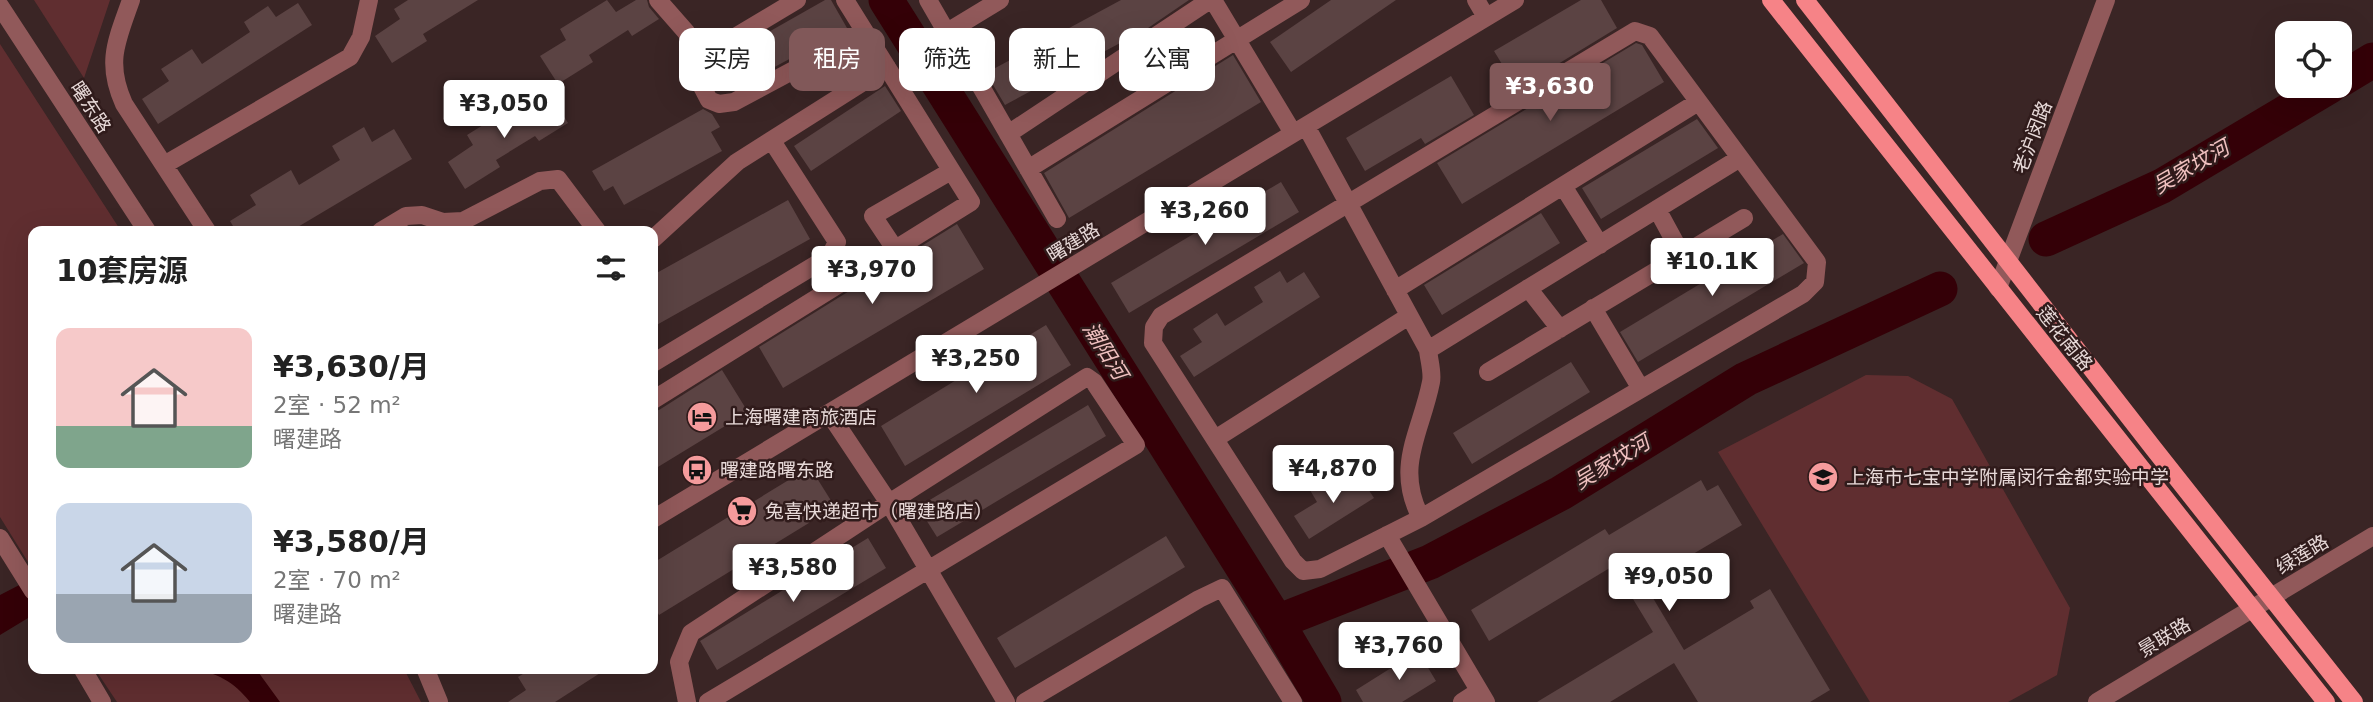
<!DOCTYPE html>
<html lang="zh">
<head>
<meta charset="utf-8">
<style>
  :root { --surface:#fff; --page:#f6f6f6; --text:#222; --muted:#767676; --accent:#815859 }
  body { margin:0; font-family:"DejaVu Sans","Noto Sans SC",sans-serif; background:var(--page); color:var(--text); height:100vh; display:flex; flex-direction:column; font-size:26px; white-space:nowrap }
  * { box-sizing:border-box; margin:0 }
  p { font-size:23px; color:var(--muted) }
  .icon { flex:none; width:38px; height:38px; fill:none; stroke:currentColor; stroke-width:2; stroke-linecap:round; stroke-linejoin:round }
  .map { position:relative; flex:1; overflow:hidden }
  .drawer { position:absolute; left:28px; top:226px; width:630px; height:448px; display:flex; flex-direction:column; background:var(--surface); border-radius:14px; box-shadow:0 7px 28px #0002 }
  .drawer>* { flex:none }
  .banner { position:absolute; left:679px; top:28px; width:665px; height:63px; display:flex; gap:14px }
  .controls { position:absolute; left:2275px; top:21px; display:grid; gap:14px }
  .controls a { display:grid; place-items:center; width:77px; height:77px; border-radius:14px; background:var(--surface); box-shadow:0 7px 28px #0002; font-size:35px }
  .price { position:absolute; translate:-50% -60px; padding:0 16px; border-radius:7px; background:#fff; color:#222; font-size:23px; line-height:46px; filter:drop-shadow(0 2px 4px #0008) }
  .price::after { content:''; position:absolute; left:50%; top:42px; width:21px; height:16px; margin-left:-10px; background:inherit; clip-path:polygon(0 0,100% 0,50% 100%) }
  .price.selected { background:var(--accent); color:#fff }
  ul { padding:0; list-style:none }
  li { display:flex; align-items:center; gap:21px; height:175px; padding:0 28px }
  li span { display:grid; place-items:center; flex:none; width:196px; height:140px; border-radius:14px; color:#555 }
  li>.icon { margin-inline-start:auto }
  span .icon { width:84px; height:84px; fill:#fffc; stroke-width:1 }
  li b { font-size:30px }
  h2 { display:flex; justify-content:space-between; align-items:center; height:84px; padding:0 28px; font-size:30px }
  .tag { padding:0 24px; border-radius:14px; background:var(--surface); box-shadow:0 7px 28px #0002; font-size:24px; line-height:63px }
  .tag.selected { background:var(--accent); color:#fff }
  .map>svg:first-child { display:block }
  .green { fill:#602e30 }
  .water { fill:#340007 }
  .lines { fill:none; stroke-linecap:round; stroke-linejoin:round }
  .river { stroke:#340007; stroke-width:35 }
  .building { fill:#5b4343 }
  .minor { stroke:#91595a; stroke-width:18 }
  .major { stroke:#f68387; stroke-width:18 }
  .labels { text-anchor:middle; stroke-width:5; stroke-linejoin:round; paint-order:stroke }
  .street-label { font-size:19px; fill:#e7d9d8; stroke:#301b1b }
  .poi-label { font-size:19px; fill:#e7d9d8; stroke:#301b1b; text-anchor:start }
  .water-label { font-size:21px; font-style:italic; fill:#f0c1c0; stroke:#301b1b }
</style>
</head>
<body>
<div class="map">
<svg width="2373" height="702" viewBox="0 0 2373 702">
  <rect width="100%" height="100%" fill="#3a2525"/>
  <!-- green -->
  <path class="green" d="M 34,0 L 110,0 L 84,78 Z
    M 0,44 L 121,231 L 33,231 L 33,570 L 0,517 Z
    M 1866,375 L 1908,376 L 1952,399 L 2070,608 L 2057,675 L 2008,702 L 1870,702 L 1718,452 Z
    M 95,669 L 404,669 L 421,702 L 117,702 Z"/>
  <!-- water -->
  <path class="water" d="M 33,578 L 33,615 L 0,635 L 0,595 Z
    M 191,669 L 256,669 L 280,702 L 250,702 C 234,682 217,672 191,669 Z"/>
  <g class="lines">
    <!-- river -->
    <path class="river" d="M 886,0 L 1277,622 L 1324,702
      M 2340,80 L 2373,60
      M 2046,239 L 2162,186 L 2330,86
      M 1277,622 L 1430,562 L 1561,493 L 1746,379 L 1940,289"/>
  </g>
  <!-- building -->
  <path class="building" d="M 408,0 L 478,0 L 423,34 L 427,41 L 392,63 L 375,36 L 400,19 L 394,9 Z
    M 607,0 L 616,12 L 636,0 L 647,0 L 649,7 L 659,19 L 632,36 L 628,30 L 589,55 L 593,62 L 558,84 L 540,56 L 566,40 L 560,29 Z
    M 825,0 L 831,0 L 847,28 L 730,91 L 714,63 Z
    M 1121,0 L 1189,0 L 1148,28 L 1005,105 L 986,73 Z
    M 1331,0 L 1396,0 L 1291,72 L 1270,42 Z
    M 1581,0 L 1601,0 L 1617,28 L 1517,89 L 1494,51 Z
    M 298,3 L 312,25 L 158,124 L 142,99 L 169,81 L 161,69 L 192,49 L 202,64 L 250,32 L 244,22 L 268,6 L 276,17 Z
    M 1636,43 L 1642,45 L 1664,82 L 1462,204 L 1437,163 Z
    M 1233,55 L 1261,102 L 1069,218 L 1044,173 Z
    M 1451,76 L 1474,115 L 1425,144 L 1421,138 L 1365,171 L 1346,138 Z
    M 885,86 L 901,111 L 811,171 L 794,146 Z
    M 553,99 L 568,123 L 539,141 L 535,136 L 496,160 L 500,167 L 465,189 L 448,162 L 473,145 L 467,135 L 515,105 L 523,118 Z
    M 703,109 L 712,114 L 720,127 L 711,132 L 722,151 L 624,205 L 613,186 L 604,191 L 592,171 Z
    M 1697,119 L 1718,148 L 1601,219 L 1582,188 Z
    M 364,127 L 372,142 L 394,129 L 412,159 L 291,231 L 236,231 L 230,221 L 256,205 L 250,195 L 291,170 L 299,185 L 340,160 L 332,146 Z
    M 1281,182 L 1299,212 L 1129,313 L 1111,283 Z
    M 788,200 L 810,239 L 653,327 L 653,275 Z
    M 1541,213 L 1560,243 L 1442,315 L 1424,285 Z
    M 957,224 L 984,269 L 783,388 L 759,347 Z
    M 1783,234 L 1804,263 L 1638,362 L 1620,332 Z
    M 1280,271 L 1287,283 L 1304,272 L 1320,297 L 1194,377 L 1180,356 L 1202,342 L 1193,329 L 1217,313 L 1225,326 L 1263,302 L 1254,287 Z
    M 1046,325 L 1071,365 L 905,466 L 881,426 Z
    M 1571,362 L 1590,392 L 1472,464 L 1453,433 Z
    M 722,370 L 748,412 L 653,470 L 653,411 L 659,410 Z
    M 1088,405 L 1106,436 L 937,537 L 918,507 Z
    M 810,467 L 835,507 L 659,615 L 653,604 L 653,563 Z
    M 1359,475 L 1374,498 L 1309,539 L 1294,516 L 1317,502 L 1310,490 L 1330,478 L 1337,489 Z
    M 1701,480 L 1707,491 L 1718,485 L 1742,525 L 1644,583 L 1684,650 L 1754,608 L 1750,601 L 1770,589 L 1830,690 L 1810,702 L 1698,702 L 1674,663 L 1610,702 L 1537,702 L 1653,632 L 1613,566 L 1489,641 L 1471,610 L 1605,529 L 1609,535 Z
    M 1166,536 L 1185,567 L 1015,668 L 997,638 Z
    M 868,538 L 886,568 L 717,670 L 700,641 Z
    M 1418,651 L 1436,681 L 1402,702 L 1363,702 L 1356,690 Z
    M 608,668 L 555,702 L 508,702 L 526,690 L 518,677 L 531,669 Z"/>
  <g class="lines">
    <!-- minor -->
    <path class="minor" d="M 131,0 C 117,40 105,62 124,104 L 207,231
      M 658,0 L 686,32 L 694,45 L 695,73 L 709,100 L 719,104 L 734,102 L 865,32
      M 928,0 L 943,26 L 949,31 L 1000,0
      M 1213,0 L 1293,133
      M 1476,0 L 1486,17
      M 0,6 L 147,231
      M 949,31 L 1057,219
      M 1635,31 L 1650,36 L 1817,262 L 1815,282 L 1803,294 L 1421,518 L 1320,569 L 1303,571 L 1293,561 L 1153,343 L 1154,327 L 1161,316 Z
      M 695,61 L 797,0
      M 1306,126 L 1428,350 C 1429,360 1433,373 1431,382 C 1421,433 1394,466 1421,518
      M 1008,134 L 1210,0
      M 164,165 L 350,57 L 361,37 L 369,0
      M 1028,169 L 1301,0
      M 1563,186 L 1600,245
      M 1657,209 L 1682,255
      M 381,231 L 406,216 L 422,215 L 443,222 L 463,221 L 540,181 L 558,179 L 597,231
      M 653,239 L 737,162 L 887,67
      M 895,249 L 873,216 L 951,171
      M 1528,288 L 1560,329
      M 1998,288 L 2106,0
      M 1395,290 L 1698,102
      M 1593,308 L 1641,389
      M 1428,350 L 1740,158
      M 653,363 L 830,256 L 837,242 L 772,141
      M 1488,372 L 1744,218
      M 653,400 L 971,202 L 845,0
      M 829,413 L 889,503 L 1006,702
      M 1215,439 L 1409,316
      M 653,519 L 1515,0
      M 1387,535 L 1486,702
      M 0,538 L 33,591
      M 82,668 L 102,702
      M 425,668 L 439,702
      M 687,702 L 679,662 L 691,633 L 889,503 L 1087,377 L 1094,382 L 1136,445 L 708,702
      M 1025,702 L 1199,599 L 1222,588 L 1293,702
      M 1462,702 L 1479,691
      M 2097,702 L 2373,536"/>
    <!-- major -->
    <path class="major" d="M 1771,0 L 2326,702
      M 1805,0 L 2154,449 L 2354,702"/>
  </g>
  <!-- icons -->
  <defs>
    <g id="hotel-disc" transform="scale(1.575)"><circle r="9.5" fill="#f59b9c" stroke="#301b1b"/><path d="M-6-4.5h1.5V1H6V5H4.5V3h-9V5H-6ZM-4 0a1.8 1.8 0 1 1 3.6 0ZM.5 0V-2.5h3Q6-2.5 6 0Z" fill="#111"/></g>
    <g id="bus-disc" transform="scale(1.575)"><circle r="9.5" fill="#f59b9c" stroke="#301b1b"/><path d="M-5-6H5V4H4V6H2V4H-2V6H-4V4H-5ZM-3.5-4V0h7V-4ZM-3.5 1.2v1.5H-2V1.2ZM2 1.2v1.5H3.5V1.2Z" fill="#111"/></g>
    <g id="school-disc" transform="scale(1.575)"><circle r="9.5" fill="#f59b9c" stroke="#301b1b"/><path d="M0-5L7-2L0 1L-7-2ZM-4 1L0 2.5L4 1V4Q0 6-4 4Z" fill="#111"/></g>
    <g id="supermarket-disc" transform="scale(1.575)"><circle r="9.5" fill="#f59b9c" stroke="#301b1b"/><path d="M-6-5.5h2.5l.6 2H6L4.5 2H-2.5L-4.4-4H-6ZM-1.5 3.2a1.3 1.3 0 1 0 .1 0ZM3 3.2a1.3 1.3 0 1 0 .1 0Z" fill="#111"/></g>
  </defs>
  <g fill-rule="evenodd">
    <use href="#hotel-disc" x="702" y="417"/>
    <use href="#bus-disc" x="697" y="470"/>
    <use href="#school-disc" x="1823" y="477"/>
    <use href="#supermarket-disc" x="742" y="511"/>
  </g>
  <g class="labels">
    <!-- street labels -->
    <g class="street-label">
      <text transform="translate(91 107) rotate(57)" y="7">曙东路</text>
      <text transform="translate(2032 137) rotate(-69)" y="7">老沪闵路</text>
      <text transform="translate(1073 242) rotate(-31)" y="7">曙建路</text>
      <text transform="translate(2065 338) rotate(51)" y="7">莲花南路</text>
      <text transform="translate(2302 554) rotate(-31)" y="7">绿莲路</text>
      <text transform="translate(2164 637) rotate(-31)" y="7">景联路</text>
    </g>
    <!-- poi labels -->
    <g class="poi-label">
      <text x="725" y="424">上海曙建商旅酒店</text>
      <text x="720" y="477">曙建路曙东路</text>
      <text x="1846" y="484">上海市七宝中学附属闵行金都实验中学</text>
      <text x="765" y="518">兔喜快递超市（曙建路店）</text>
    </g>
    <!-- water labels -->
    <g class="water-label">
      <text transform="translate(2191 167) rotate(-30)" y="7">吴家坟河</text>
      <text transform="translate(1105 351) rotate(58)" y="7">潮阳河</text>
      <text transform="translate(1612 462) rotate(-31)" y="7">吴家坟河</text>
    </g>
  </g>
</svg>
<div class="controls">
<a><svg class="icon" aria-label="locate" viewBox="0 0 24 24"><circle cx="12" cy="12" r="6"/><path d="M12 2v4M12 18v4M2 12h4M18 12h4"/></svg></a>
</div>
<b class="price selected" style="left:1550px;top:123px">¥3,630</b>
<b class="price" style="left:504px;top:140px">¥3,050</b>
<b class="price" style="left:1205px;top:247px">¥3,260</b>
<b class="price" style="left:1712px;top:298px">¥10.1K</b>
<b class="price" style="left:872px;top:306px">¥3,970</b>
<b class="price" style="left:976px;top:395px">¥3,250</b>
<b class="price" style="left:1333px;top:505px">¥4,870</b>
<b class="price" style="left:793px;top:604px">¥3,580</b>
<b class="price" style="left:1669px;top:613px">¥9,050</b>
<b class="price" style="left:1399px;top:682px">¥3,760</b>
<div class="banner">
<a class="tag">买房</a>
<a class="tag selected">租房</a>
<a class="tag">筛选</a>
<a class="tag">新上</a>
<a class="tag">公寓</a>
</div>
<section class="drawer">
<h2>10套房源<svg class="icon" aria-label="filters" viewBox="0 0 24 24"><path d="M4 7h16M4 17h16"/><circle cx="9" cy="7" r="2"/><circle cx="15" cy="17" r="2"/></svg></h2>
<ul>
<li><span style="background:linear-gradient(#f6c9c9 70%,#7fa58c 0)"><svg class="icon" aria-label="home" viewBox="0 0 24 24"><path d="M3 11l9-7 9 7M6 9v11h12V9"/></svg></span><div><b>¥3,630/月</b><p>2室 · 52 m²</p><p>曙建路</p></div></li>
<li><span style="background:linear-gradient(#c9d6e8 65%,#9aa5b1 0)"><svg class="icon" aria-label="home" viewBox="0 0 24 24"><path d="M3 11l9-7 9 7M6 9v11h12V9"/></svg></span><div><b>¥3,580/月</b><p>2室 · 70 m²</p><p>曙建路</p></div></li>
</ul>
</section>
</div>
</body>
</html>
